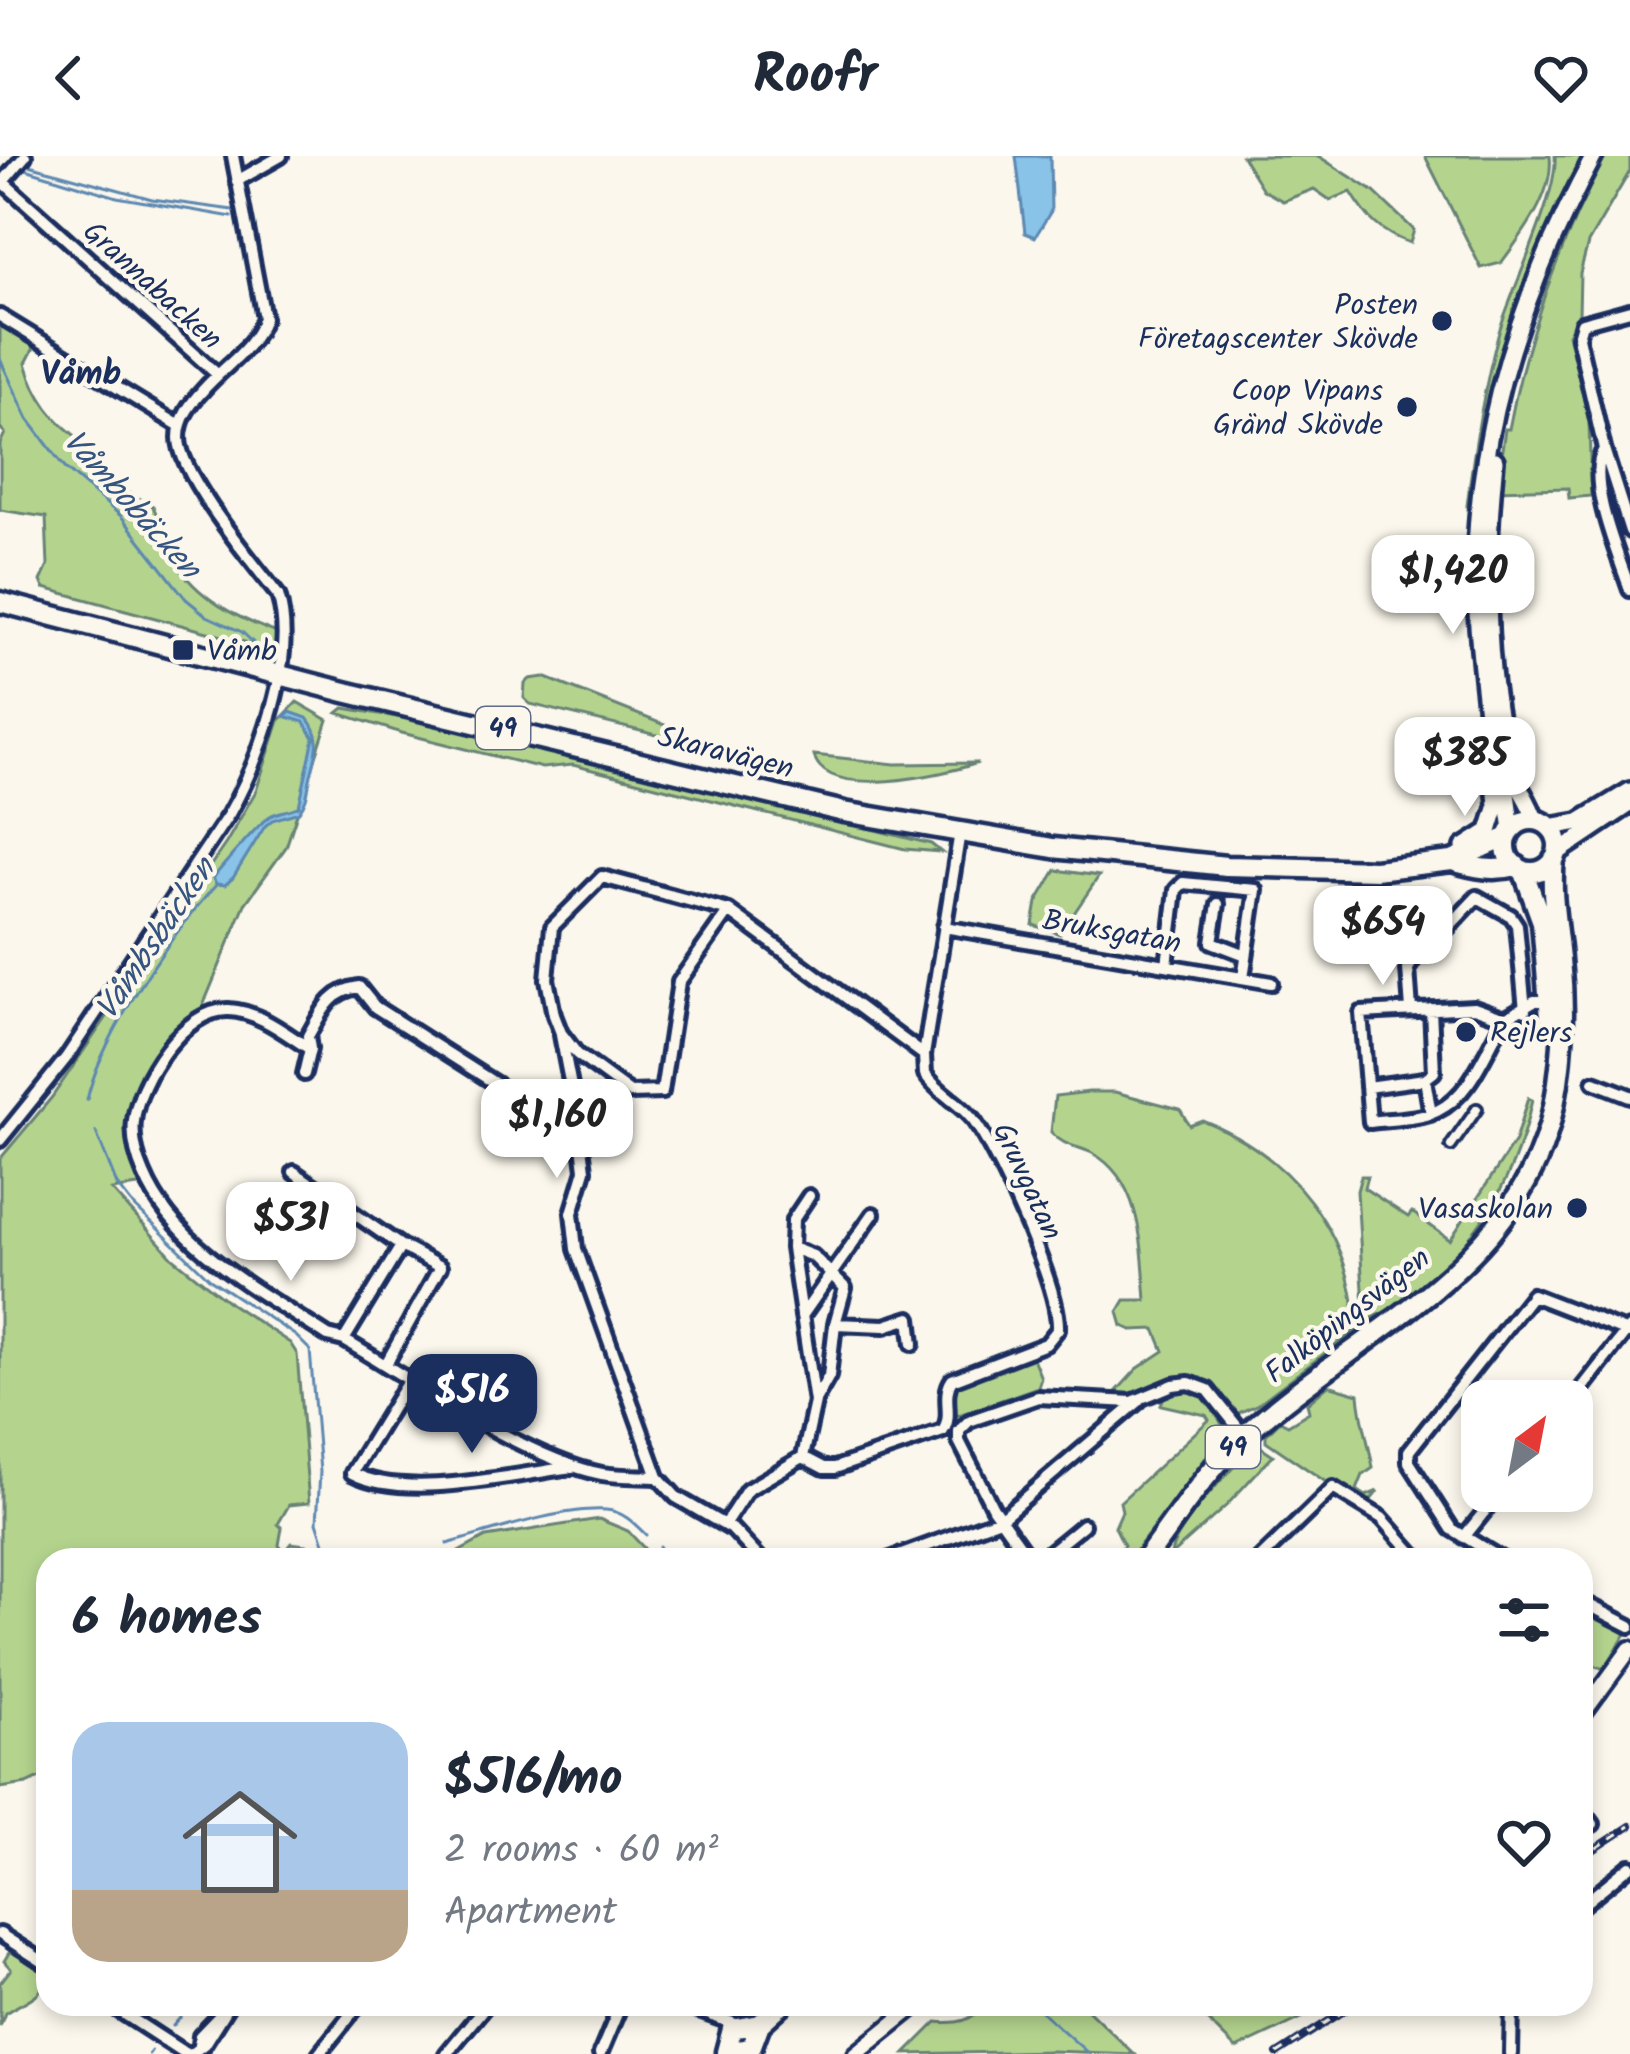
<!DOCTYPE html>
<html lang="en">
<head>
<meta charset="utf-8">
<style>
  :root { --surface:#fff; --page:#f2f2f3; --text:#1f2937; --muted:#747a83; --accent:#1b2f5e }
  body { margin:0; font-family:Kalam,sans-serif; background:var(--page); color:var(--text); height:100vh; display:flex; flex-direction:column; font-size:45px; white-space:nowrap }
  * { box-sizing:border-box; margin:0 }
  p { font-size:39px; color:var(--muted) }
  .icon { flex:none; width:66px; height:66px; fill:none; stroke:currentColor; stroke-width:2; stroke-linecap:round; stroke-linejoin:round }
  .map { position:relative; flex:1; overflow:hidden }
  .details { position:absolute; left:36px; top:1392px; width:1557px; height:468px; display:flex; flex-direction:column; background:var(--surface); border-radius:36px; box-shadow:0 6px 18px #0003 }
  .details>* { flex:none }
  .needle { width:78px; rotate:32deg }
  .buttons { position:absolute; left:1461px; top:1224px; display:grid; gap:24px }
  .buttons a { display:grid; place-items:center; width:132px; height:132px; border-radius:24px; background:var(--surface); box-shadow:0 6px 18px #0003; font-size:60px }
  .price { position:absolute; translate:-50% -102px; padding:0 27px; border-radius:24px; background:#fff; color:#222; font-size:39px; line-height:78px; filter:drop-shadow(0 3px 6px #0008) }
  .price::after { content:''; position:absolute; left:50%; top:72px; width:36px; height:27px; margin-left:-18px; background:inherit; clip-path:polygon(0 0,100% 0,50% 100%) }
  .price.active { background:var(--accent); color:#fff }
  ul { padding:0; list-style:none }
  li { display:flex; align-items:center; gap:36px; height:300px; padding:0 36px }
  li span { display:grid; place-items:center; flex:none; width:336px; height:240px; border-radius:36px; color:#555 }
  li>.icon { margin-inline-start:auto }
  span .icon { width:144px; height:144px; fill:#fffc; stroke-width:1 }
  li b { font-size:51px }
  h2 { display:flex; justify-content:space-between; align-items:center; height:144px; padding:0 36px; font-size:51px }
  header { display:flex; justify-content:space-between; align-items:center; height:156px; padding:0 36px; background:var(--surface); font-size:54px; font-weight:700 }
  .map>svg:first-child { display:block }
  .green { fill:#b4d48e; stroke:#688276; stroke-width:3 }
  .water { fill:#89c3e8; stroke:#5d88b1; stroke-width:3 }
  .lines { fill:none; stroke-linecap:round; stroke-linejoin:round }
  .stream { stroke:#5d88b1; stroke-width:3 }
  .pedestrian-casing { stroke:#1b2f5e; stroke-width:16 }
  .minor-casing { stroke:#1b2f5e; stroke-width:20 }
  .tertiary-casing { stroke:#1b2f5e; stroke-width:22 }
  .secondary-casing { stroke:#1b2f5e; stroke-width:24 }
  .primary-casing { stroke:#1b2f5e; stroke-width:27 }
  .pedestrian { stroke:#fbf7ec; stroke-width:8 }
  .minor { stroke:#fbf7ec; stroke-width:10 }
  .tertiary { stroke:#fbf7ec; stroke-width:14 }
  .secondary { stroke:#fbf7ec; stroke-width:15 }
  .primary { stroke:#fbf7ec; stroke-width:18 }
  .rail-casing { stroke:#1b2f5e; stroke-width:8 }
  .rail { stroke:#fbf7ec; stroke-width:3; stroke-dasharray:9; stroke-linecap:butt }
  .poi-dot { fill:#1b2f5e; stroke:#fbf7ec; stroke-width:4.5 }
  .labels { text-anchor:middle; stroke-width:9; stroke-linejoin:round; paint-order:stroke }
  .shield { fill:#fbf7ec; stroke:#5e6b89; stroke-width:3 }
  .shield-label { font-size:27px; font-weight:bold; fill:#1b2f5e }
  .street-label { font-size:30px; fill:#1b2f5e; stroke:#fbf7ec }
  .poi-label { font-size:30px; fill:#1b2f5e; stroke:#fbf7ec; text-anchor:end }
  .neighbourhood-label { font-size:33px; font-weight:bold; fill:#1b2f5e; stroke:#fbf7ec }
  .water-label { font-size:33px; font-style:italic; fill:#365480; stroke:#fbf7ec }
</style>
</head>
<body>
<header><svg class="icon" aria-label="back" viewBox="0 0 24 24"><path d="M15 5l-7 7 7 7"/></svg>Roofr<svg class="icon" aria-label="heart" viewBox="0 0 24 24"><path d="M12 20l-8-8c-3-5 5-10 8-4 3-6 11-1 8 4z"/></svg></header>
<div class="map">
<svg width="1630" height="1898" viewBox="0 0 1630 1898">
  <rect width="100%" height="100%" fill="#fbf7ec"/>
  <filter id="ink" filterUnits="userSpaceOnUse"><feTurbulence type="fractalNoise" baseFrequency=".00833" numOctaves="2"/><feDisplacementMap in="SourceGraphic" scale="24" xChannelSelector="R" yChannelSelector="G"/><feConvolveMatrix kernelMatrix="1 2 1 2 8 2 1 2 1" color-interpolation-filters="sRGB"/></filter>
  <g filter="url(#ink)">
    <!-- green -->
    <path class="green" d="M 1242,0 L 1318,0 L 1373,35 L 1414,74 L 1410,87 C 1380,77 1367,62 1351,36 L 1330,44 L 1314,33 L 1283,45 L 1263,34 Z
      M 1425,0 L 1550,0 C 1554,38 1523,78 1501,107 L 1481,112 Z
      M 1555,0 L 1582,0 C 1522,111 1491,225 1476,351 L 1467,350 C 1474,292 1483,234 1499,176 C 1512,132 1558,40 1555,0 Z
      M 1606,0 L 1630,0 L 1630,15 L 1588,87 L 1580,117 L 1579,160 L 1568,178 L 1589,265 L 1591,340 L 1569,342 L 1568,332 L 1496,334 L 1505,273 L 1509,273 C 1527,176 1560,86 1606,0 Z
      M 0,170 L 36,188 L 26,207 C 36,242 54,266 84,286 C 89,329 120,329 153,350 C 161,368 166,388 175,405 C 196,442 239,463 277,477 L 274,494 L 44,432 L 41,425 L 48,410 L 46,361 L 0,354 L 0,288 L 5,277 L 0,272 Z
      M 544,521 L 680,575 L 677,584 L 530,548 L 524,542 L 525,528 L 530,523 Z
      M 297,546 L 328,564 L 286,691 L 245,748 L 200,857 L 175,873 L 144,919 L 126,966 L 131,998 L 144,1029 L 112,1034 L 173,1102 L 231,1148 L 290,1187 L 297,1198 L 309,1347 L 289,1349 L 278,1368 L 282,1372 L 279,1389 L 283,1397 L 291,1387 L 306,1389 L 299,1404 L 183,1404 L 163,1392 L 142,1404 L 48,1404 L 48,1618 L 27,1628 L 0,1632 L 0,1003 L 52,941 L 226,687 L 256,635 L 279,565 Z
      M 344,552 L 479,575 L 931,688 L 941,696 L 905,693 L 573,609 L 542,612 L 402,577 L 338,557 Z
      M 814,599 L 895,608 L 978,607 C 945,618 825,646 814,599 Z
      M 1056,714 L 1099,720 L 1060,778 L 1033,769 L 1037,746 Z
      M 1089,936 L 1115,936 L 1180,953 L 1189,969 L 1202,964 C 1292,1000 1352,1077 1356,1174 L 1258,1248 L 1232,1260 C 1186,1187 1173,1246 1116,1236 L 1137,1213 L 1164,1195 L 1155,1173 L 1132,1174 L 1122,1170 L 1118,1156 L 1125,1144 L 1146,1144 C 1142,1096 1143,1024 1092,997 C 1076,989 1064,991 1051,976 L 1055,940 Z
      M 1528,942 L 1532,944 C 1514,1032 1467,1105 1389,1153 C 1381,1158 1373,1161 1365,1167 L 1357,1035 L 1361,1020 L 1367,1020 L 1364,1032 L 1408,1061 L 1412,1056 L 1450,1084 L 1515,985 Z
      M 1033,1202 L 1041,1222 L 1038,1231 L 956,1260 L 952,1250 L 956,1226 Z
      M 1328,1229 L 1359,1238 C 1361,1265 1369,1287 1373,1312 L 1363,1319 L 1357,1334 L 1366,1340 L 1378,1335 L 1370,1345 L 1337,1327 L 1326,1326 L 1266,1285 L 1266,1279 L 1280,1265 L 1288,1269 L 1309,1256 L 1307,1247 Z
      M 1185,1232 L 1208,1240 L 1223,1271 L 1219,1284 L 1129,1404 L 1113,1404 L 1124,1389 L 1115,1371 L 1122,1355 L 1120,1346 L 1209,1264 L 1206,1259 L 1161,1249 L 1165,1237 Z
      M 1258,1289 L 1273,1299 L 1227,1349 L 1171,1399 C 1173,1373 1236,1305 1258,1289 Z
      M 599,1363 L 628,1375 L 655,1404 L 444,1404 L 486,1381 Z
      M 1581,1450 L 1627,1476 L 1604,1513 L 1581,1504 Z
      M 10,1795 L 48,1819 C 43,1842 23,1845 5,1857 L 0,1870 L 0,1827 L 11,1813 L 4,1805 Z
      M 983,1848 L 1082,1848 L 1134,1898 L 1051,1895 L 905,1898 L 937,1866 C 956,1868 973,1866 983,1848 Z
      M 1191,1848 L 1331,1848 L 1236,1893 Z"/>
    <!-- water -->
    <path class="water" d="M 1016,0 L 1050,0 L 1051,55 L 1035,81 L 1025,77 Z
      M 290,556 L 307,562 C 323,582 317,596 311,619 C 307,634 309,642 299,656 L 272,664 L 265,670 L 233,722 L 225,729 L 216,728 L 213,722 C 221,712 260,666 270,660 C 279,655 290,655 299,650 L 314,582 L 304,566 L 284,560 Z"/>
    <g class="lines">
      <!-- stream -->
      <path class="stream" d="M 22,7 L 152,43 L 233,54
        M 19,11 L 117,41 L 232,61
        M 0,203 L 28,263 L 65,312 L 121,360 L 186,443 L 207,460 L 242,476 L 261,494
        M 87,944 C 101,880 172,777 217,728
        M 96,976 L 117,1029 L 131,1047 L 210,1123 L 296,1180 L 310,1194 L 320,1316 L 317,1366 L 326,1393 L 340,1401 L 400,1397
        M 447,1388 C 490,1376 563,1351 606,1354 C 623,1355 635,1368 646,1379
        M 659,1390 L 669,1404
        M 1033,1848 L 1089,1898
        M 173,1870 L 192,1848
        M 149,1898 L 151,1895"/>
      <!-- pedestrian casing -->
      <g class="pedestrian-casing">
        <path id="pedestrian" d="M 1451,990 L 1477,953"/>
      </g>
      <!-- minor casing -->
      <g class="minor-casing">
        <path id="minor" d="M 237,25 L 281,0
          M 3,26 L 218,219
          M 0,29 L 25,0
          M 1630,154 L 1582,167 L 1578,181 L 1604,293 L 1630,375
          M 0,160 L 180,270
          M 1604,293 C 1585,324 1619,400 1630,434
          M 1218,748 L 1212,786 L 1246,799
          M 729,755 L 679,826 L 662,936 L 630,937 L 577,898 L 561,877 L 554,859 L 547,823 L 552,771 L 602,721 L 729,755 L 924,899
          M 944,771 L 1271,827
          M 1167,809 L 1176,734 L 1183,727 L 1256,734 L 1243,822
          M 1411,854 L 1408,813 L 1424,786 L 1439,781 L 1477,741 L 1511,760 L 1517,769 L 1525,854
          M 1505,862 C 1486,893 1472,938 1437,955 C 1419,964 1390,963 1370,966 L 1361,857 L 1474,851 L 1505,862 L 1534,845 L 1553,845
          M 561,879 L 581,982
          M 310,893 L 308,880 C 322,856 329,835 359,831 L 375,851 L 581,982 L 585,1014 L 572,1057 L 576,1093 L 658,1321 L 676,1341 L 733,1374 L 761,1404
          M 304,918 L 310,893 C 286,878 258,855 229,854 C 184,852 138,925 134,965 C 132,982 137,1002 144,1018 C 175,1093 263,1137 328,1180 L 344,1184 C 414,1225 526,1303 602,1318 C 620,1321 640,1320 658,1321
          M 1594,926 L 1630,940
          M 1367,931 L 1425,923
          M 1431,958 L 1425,923 L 1434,916 L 1431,853
          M 0,984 L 66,902 L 229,658 C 260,603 298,501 278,439 C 254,408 179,319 179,282 C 179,262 191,247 204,233 C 226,208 252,195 264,162 L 233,0
          M 294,1016 L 401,1090
          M 792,1092 L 813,1100 L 845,1132 L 835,1168 L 829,1220 L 816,1243
          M 802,1160 L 873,1058
          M 835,1168 L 885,1170 L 910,1162 L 913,1188
          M 344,1184 L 401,1090 L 440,1111 L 386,1208
          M 410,1222 L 352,1317 C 406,1345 511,1319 572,1311
          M 1572,1245 L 1629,1172
          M 803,1301 L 815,1246 L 792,1092 L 793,1064 L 809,1040
          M 725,1368 L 747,1334 L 803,1301 L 824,1312 L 835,1312 L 943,1275 C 954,1259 941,1240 952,1224 L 1046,1188 L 1058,1173 C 1060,1133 1002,1007 978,971 C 965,949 939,939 925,918 L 924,899 L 960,676
          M 1464,1381 L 1501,1335
          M 888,1404 L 1000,1363 L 1139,1245
          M 1030,1404 L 993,1352 L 959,1285 L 959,1275 L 969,1265 L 1038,1241 L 1132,1246 L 1173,1229 L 1189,1227 L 1208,1234 L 1244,1279
          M 1040,1404 L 1083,1369
          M 1259,1404 L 1333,1332 L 1382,1362 L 1419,1404
          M 1503,1404 L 1452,1373 L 1409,1306 L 1409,1295 L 1532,1139 L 1630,1177
          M 1581,1445 L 1630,1470
          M 1581,1527 L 1600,1536
          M 1581,1652 L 1593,1668
          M 1581,1750 L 1630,1710
          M 0,1778 L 48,1809
          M 109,1848 L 186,1898
          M 680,1848 L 738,1869
          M 199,1889 L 200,1880 L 224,1855
          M 191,1898 L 204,1888 L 229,1848
          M 319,1898 L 359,1848
          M 446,1898 L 487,1848
          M 600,1898 L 621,1848
          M 1511,1898 L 1512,1848"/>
      </g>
      <!-- tertiary casing -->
      <g class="tertiary-casing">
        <path id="tertiary" d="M 1581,1560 L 1630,1493
          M 856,1898 L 918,1848"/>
      </g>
      <!-- secondary casing -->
      <g class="secondary-casing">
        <path id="secondary" d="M 1495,304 C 1485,404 1483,507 1508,606 C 1514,628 1530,644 1535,664
          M 1498,626 L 1507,638 L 1512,674
          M 1550,671 L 1579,666 L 1630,635
          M 1464,691 L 1489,675 L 1497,649 C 1491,579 1479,509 1476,439 C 1471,285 1522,134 1594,0
          M 1557,697 L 1630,648"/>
      </g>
      <!-- primary casing -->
      <g class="primary-casing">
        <path id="primary" d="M 0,446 L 345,536 L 844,656 L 1053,692 L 1226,710 L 1375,714 L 1452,705 L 1508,681
          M1506 690a26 26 0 1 1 52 0a26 26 0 1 1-52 0Z
          M 1452,705 C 1475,712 1493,716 1517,710
          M 1523,714 L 1542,766 L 1550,861
          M 1145,1404 C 1177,1361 1208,1312 1248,1276 C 1352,1181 1511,1115 1550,967 C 1563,916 1566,856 1560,803 C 1557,769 1550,738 1554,703
          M 760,1868 L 782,1848
          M 726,1896 L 732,1873 L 760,1868
          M 726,1896 L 751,1892 L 760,1868"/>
      </g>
      <!-- pedestrian -->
      <use href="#pedestrian" class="pedestrian"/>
      <!-- minor -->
      <use href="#minor" class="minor"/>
      <!-- tertiary -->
      <use href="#tertiary" class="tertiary"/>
      <!-- secondary -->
      <use href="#secondary" class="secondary"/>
      <!-- primary -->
      <use href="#primary" class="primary"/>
      <!-- rail casing -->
      <g class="rail-casing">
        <path id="rail" d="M 1581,1702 L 1630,1670
          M 1277,1898 L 1355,1848"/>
      </g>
      <!-- rail -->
      <use href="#rail" class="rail"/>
    </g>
  </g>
  <!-- markers -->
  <g class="poi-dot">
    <circle cx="1442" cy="165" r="12"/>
    <circle cx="1407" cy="251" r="12"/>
    <rect x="171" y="482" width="24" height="24" rx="6"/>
    <circle cx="1466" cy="876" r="12"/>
    <circle cx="1577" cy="1052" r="12"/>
  </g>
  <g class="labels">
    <!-- shield labels -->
    <g class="shield">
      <rect x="476" y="551" width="54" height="42" rx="9"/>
      <rect x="1206" y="1270" width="54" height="42" rx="9"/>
    </g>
    <g class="shield-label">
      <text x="503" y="581">49</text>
      <text x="1233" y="1300">49</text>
    </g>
    <!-- street labels -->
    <g class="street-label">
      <text transform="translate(153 129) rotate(42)" y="10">Grannabacken</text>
      <text transform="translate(726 596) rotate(14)" y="10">Skaravägen</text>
      <text transform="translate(1112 775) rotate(10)" y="10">Bruksgatan</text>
      <text transform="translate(1028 1025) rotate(65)" y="10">Gruvgatan</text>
      <text transform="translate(1347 1159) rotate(-38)" y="10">Falköpingsvägen</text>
    </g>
    <!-- poi labels -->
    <g class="poi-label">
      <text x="1418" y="158">Posten<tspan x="1418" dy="34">Företagscenter Skövde</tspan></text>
      <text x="1383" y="244">Coop Vipans<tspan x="1383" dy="34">Gränd Skövde</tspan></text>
      <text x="207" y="504" text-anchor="start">Våmb</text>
      <text x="1490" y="886" text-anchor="start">Rejlers</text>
      <text x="1553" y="1062">Vasaskolan</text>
    </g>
    <!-- neighbourhood labels -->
    <g class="neighbourhood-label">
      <text x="81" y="228">Våmb</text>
    </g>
    <!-- water labels -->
    <g class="water-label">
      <text transform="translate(133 347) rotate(48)" y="12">Våmbobäcken</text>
      <text transform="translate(154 782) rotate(-56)" y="12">Våmbsbäcken</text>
    </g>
  </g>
</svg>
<div class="buttons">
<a><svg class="needle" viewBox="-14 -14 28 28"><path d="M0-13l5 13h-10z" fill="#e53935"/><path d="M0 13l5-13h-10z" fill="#747a83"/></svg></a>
</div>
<b class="price" style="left:1453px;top:481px">$1,420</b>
<b class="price" style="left:1465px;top:663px">$385</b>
<b class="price" style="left:1383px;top:832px">$654</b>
<b class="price" style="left:557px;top:1025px">$1,160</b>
<b class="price" style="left:291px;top:1128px">$531</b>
<b class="price active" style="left:472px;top:1300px">$516</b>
<section class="details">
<h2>6 homes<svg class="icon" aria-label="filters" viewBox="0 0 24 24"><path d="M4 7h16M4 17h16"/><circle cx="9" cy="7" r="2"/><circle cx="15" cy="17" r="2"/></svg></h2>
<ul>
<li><span style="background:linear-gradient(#a9c7e8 70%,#b9a48a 0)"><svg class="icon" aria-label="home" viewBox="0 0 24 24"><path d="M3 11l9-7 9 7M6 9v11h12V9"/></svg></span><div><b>$516/mo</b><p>2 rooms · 60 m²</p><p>Apartment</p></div><svg class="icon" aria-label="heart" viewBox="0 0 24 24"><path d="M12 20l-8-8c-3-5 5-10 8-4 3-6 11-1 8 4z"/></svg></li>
</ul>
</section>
</div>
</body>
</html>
